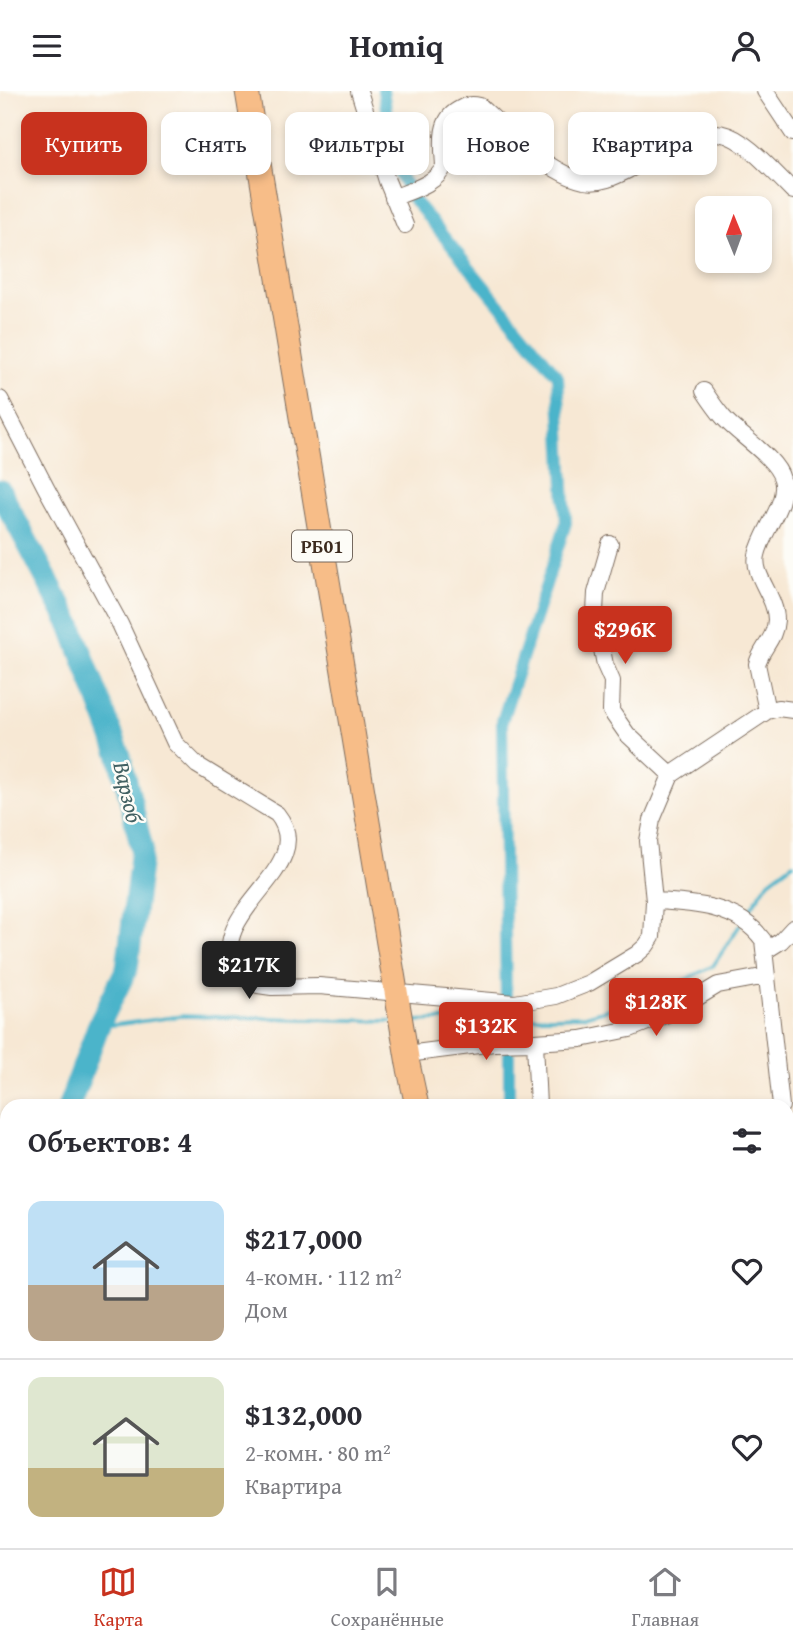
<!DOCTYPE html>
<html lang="ru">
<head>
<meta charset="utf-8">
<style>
  :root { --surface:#fff; --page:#f7f7f7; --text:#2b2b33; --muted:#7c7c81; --line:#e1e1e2; --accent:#c8321e }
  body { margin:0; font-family:"Gentium Book Plus",serif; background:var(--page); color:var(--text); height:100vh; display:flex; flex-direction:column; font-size:26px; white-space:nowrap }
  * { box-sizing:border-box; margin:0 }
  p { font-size:23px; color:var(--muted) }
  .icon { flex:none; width:38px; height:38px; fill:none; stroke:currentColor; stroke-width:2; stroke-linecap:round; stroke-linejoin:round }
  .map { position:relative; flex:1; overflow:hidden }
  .panel { position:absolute; left:0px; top:1008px; width:794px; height:450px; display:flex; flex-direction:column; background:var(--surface); border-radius:21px 21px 0 0; box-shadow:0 4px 10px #0003 }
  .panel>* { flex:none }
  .guide { position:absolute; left:21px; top:21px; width:752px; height:63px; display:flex; gap:14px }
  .needle { width:46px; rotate:359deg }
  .buttons { position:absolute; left:695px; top:105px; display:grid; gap:14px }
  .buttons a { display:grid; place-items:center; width:77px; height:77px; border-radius:14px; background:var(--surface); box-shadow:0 4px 10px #0003; font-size:35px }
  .price { position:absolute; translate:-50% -60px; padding:0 16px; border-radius:7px; background:var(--accent); color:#fff; font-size:23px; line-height:46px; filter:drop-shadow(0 2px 4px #0008) }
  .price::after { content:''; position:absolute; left:50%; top:42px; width:21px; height:16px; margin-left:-10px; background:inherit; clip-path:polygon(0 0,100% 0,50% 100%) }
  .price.current { background:#222; color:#fff }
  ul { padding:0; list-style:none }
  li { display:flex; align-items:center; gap:21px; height:175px; padding:0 28px }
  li+li { border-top:2px solid var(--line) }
  li span { display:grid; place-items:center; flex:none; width:196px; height:140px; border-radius:14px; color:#555 }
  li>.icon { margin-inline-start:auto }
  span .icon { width:84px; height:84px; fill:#fffc; stroke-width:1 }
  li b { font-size:30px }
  h2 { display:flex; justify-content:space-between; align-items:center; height:84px; padding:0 28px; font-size:30px }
  .chip { padding:0 24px; border-radius:14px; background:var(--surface); box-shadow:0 4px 10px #0003; font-size:24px; line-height:63px }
  .chip.current { background:var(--accent); color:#fff }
  header { display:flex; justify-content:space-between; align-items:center; height:91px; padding:0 28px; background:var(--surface); font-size:32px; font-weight:700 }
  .dock { display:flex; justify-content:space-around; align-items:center; height:98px; border-top:2px solid var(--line); background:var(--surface); font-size:19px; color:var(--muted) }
  .dock a { display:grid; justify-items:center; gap:4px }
  .dock .current { color:var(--accent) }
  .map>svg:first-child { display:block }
  .green { fill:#9dd282; stroke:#6c7e50; stroke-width:2 }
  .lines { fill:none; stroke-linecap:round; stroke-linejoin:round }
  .stream { stroke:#4cb4ca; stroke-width:3.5 }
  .canal { stroke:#4cb4ca; stroke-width:12 }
  .river { stroke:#4cb4ca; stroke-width:23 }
  .minor-casing { stroke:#7d6c5e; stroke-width:18 }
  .highway-casing { stroke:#7d6c5e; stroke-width:25 }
  .minor { stroke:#fff; stroke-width:16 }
  .highway { stroke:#f7bd88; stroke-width:23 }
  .labels { text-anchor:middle; stroke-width:5; stroke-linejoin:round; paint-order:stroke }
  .shield { fill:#fdfcf7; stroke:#75695f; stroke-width:2 }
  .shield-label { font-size:19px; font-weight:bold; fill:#3b2a1e }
  .water-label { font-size:23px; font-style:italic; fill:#426163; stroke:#fdfcf7 }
</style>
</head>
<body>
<header><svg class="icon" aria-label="menu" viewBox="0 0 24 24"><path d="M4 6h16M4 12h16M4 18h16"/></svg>Homiq<svg class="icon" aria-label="person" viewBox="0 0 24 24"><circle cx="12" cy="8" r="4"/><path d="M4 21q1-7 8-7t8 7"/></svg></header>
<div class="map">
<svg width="793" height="1457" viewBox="0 0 793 1457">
  <rect width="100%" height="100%" fill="#fdfcf7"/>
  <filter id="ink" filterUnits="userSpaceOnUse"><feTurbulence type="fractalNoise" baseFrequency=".0143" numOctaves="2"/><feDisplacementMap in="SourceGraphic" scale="14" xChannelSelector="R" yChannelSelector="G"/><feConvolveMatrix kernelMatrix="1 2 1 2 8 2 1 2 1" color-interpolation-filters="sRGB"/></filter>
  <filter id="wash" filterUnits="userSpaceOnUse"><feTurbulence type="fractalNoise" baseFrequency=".00686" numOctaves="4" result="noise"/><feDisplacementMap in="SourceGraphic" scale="28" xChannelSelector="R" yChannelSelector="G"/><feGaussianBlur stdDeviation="1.57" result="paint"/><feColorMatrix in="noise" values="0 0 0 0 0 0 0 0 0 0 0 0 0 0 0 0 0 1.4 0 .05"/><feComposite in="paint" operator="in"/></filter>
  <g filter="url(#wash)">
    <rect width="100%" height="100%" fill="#f7e8d4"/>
    <!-- green -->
    <path class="green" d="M 788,1368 L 793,1368 L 793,1457 L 532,1457 L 532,1451 L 788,1451 Z"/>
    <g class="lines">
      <!-- stream -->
      <path class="stream" d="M 744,827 L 769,790 L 793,772
        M 409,930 L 584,925 L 650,906 L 713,875 L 740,834
        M 98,936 L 182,925 L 391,930"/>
      <!-- canal -->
      <path class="canal" d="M 383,0 L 396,74 L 413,108 L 558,285 L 566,432 L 502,630 L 506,909
        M 509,964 L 509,1015
        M 491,1457 L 492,1451"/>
      <!-- river -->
      <path class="river" d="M 0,400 L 71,534 L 120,665 L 142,758 L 127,877 L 98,936 L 69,1015
        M 114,1451 L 116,1457"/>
    </g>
  </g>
  <g filter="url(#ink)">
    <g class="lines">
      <!-- minor casing -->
      <g class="minor-casing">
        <path id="minor" d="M 359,0 L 387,90 L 405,134
          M 765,0 L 793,42
          M 393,107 C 409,100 437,93 444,75 C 443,56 438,30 458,19 C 466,14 471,13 480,15 C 509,41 546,81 584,90 C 601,93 616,85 630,78 C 722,29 719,24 793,100
          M 704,300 C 710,309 716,318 723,326 C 738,344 776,366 782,388 C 789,411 762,440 757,464 C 752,485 776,505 776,529 C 775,548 762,556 757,573 L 767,620
          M 0,308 L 46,397 L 120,533 L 175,652 L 197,674 L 277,723 C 321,778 203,818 235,882 L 258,894 L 272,896 L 319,895 L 515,912 L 556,905 L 589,892 L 637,863 L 646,855 L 652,846 L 654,810 L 648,750 L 652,729 L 671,684 L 767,620 L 778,617 L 793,619
          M 610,453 L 596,502 L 595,521 L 605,574 L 612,590 L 611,620 L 627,643 L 671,684
          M 654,810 C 693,812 738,814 763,849 L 781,1015
          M 765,860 L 781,850 L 793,837
          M 535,951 L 581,948 L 630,938 L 675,920 L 718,894 L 767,885
          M 407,963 L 494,952 L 535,951 L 538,1015
          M 788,1057 L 793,1092
          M 788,1185 L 793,1186
          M 788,1197 L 793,1204"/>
      </g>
      <!-- highway casing -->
      <g class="highway-casing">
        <path id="highway" d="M 247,0 L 408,973 L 417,1015
          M 434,1451 L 435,1457
          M 461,1457 L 461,1451"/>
      </g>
      <!-- minor -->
      <use href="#minor" class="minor"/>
      <!-- highway -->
      <use href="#highway" class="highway"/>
    </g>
  </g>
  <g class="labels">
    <!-- shield labels -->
    <rect class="shield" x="292" y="439.5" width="60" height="31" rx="5"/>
    <g class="shield-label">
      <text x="322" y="462">РБ01</text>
    </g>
    <!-- water labels -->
    <g class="water-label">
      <text transform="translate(128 701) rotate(77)" y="8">Варзоб</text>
    </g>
  </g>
</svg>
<div class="buttons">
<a><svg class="needle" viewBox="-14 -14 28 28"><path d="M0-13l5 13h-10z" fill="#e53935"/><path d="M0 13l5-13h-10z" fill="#7c7c81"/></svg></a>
</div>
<b class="price" style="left:625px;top:575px">$296K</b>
<b class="price current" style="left:249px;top:910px">$217K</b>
<b class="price" style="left:656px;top:947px">$128K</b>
<b class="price" style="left:486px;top:971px">$132K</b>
<div class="guide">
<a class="chip current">Купить</a>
<a class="chip">Снять</a>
<a class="chip">Фильтры</a>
<a class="chip">Новое</a>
<a class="chip">Квартира</a>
</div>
<section class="panel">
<h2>Объектов: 4<svg class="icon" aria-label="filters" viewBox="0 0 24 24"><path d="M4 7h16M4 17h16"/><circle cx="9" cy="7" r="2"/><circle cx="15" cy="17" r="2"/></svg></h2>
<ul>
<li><span style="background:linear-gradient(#bfe0f5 60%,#b9a48a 0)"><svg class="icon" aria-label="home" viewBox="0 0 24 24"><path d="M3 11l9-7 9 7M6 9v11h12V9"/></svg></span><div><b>$217,000</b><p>4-комн. · 112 m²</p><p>Дом</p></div><svg class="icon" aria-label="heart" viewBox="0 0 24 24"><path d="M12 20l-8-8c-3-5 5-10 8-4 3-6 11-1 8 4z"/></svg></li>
<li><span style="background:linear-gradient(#dfe7d0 65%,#c2b280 0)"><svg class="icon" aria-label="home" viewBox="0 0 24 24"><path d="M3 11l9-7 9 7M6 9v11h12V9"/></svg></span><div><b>$132,000</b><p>2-комн. · 80 m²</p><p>Квартира</p></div><svg class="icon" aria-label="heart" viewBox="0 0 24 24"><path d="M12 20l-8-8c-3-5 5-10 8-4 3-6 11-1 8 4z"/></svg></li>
</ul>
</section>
</div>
<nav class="dock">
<a class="current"><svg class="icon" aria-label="map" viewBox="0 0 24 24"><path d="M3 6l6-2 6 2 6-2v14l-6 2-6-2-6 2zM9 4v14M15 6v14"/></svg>Карта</a>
<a><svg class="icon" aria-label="saved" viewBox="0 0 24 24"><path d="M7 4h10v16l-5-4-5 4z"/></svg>Сохранённые</a>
<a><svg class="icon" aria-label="home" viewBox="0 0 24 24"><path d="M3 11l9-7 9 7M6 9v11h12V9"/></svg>Главная</a>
</nav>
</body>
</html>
